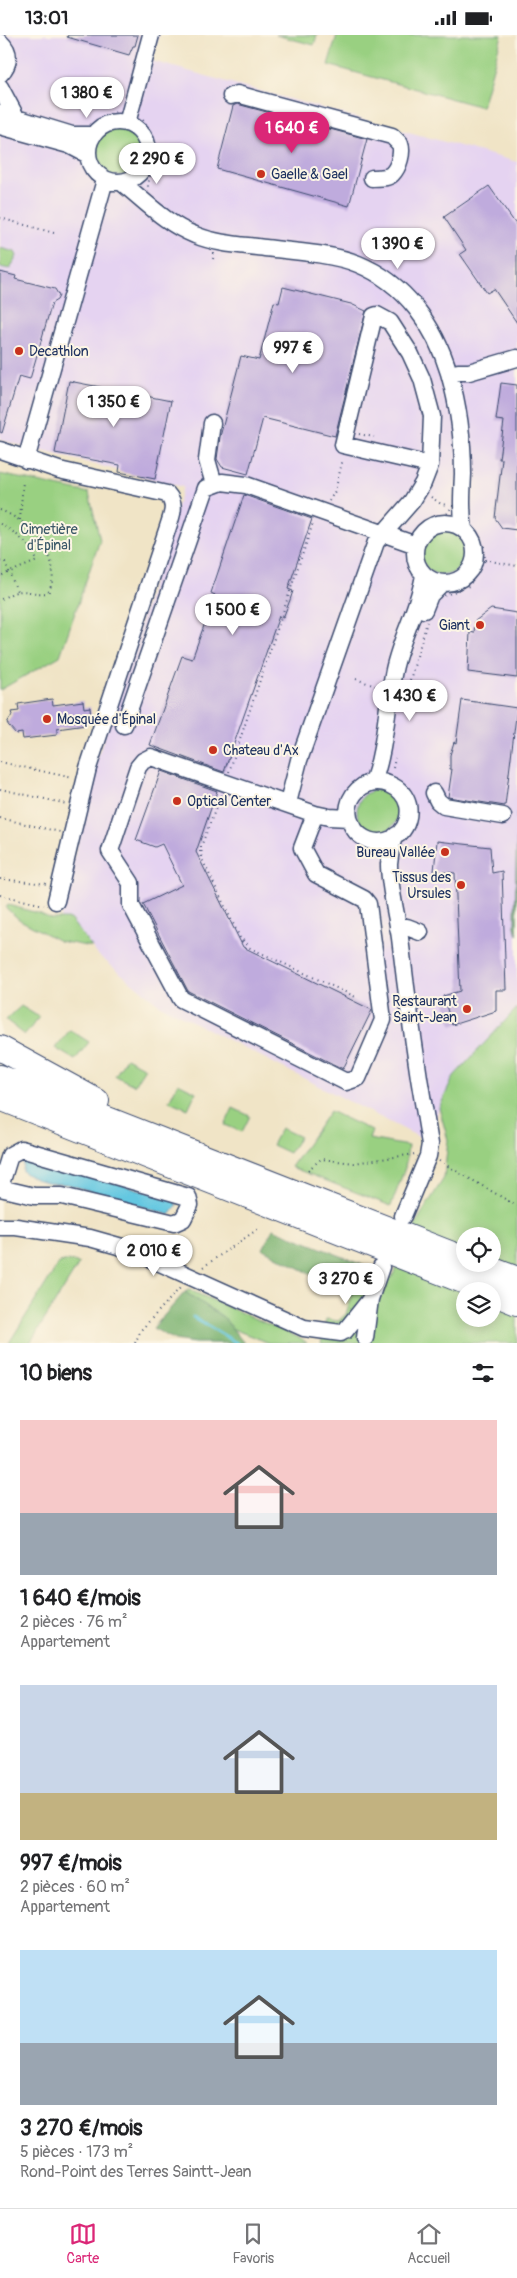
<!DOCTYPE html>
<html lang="fr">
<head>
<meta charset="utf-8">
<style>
  :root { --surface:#fff; --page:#f6f6f6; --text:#202124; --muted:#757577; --line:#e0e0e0; --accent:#db2777 }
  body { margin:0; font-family:Pangolin,sans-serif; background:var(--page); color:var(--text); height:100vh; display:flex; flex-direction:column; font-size:19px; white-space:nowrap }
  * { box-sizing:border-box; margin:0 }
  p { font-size:16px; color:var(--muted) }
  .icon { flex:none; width:28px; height:28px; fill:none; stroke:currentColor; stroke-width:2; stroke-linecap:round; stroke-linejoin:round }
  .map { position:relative; height:1308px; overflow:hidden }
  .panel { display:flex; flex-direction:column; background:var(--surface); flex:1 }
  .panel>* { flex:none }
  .tools { position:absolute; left:456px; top:1192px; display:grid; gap:10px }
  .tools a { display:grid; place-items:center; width:45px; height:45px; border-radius:50%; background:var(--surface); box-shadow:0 2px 12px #0003; font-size:25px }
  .price { position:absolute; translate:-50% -42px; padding:0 11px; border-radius:18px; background:#fff; color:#222; font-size:16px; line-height:32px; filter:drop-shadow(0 1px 2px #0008) }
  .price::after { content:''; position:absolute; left:50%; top:30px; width:15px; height:11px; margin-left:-8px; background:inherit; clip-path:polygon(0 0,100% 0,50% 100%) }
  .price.active { background:var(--accent); color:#fff }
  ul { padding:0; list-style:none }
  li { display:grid; align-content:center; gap:10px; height:265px; padding:0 20px }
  li span { display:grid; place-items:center; height:155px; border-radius:0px; color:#555 }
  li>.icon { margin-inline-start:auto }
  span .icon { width:90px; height:90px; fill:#fffc; stroke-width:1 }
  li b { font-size:21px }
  h2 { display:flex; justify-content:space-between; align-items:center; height:60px; padding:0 20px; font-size:21px }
  .status { display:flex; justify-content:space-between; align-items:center; height:35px; padding:0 25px; background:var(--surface); direction:ltr }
  .status svg { height:14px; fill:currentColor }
  .tab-bar { display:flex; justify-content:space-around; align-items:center; height:70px; border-top:1px solid var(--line); background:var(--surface); font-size:14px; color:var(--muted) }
  .tab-bar a { display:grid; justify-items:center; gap:2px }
  .tab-bar .active { color:var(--accent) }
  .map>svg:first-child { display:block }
  .built { fill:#e5d3f1 }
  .green { fill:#99d081; stroke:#5a8070; fill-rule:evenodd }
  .forest { fill:#7ab26f; stroke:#4a7066 }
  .water { fill:#63c7e1; stroke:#3f7ba0 }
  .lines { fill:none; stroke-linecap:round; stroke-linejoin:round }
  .stream { stroke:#63c7e1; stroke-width:3 }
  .building { fill:#bfabdd }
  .minor-casing { stroke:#3b4a6e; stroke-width:19 }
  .highway-casing { stroke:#3b4a6e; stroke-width:26 }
  .path { stroke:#3b4a6e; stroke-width:2; stroke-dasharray:1 4; stroke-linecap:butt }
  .minor { stroke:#fff; stroke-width:16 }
  .highway { stroke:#fff; stroke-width:24 }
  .poi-dot { fill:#c8321e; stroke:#fcf5e5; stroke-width:2 }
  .labels { text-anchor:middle; stroke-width:4; stroke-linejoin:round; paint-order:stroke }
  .poi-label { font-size:14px; fill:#1b2f5e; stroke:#fcf5e5; text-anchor:start }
  .park-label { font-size:14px; fill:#3a5767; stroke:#fcf5e5 }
</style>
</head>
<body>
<div class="status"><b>13:01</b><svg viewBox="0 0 49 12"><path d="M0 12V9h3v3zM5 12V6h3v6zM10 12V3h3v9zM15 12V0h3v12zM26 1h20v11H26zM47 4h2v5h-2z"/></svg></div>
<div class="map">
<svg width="517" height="1308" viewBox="0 0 517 1308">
  <rect width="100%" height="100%" fill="#fcf5e5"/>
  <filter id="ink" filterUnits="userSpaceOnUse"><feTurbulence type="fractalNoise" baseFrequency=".02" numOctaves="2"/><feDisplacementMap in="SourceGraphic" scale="10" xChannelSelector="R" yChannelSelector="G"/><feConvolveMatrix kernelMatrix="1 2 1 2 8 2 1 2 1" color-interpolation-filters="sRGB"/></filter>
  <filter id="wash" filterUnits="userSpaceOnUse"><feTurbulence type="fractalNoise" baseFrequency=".0096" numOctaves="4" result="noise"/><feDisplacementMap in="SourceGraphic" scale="20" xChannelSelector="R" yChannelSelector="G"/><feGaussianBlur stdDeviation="1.12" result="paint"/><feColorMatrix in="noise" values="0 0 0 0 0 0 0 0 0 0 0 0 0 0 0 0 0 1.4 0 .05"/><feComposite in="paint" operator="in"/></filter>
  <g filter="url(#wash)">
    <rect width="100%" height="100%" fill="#f0e4c6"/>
    <!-- built -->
    <path class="built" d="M 0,0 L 159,0 L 152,26 L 517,127 L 517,973 L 454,1041 L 425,1105 L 160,970 L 98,920 L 70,884 L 60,884 L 96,728 L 183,452 L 0,405 Z"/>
    <!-- green -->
    <path class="green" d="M 276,0 L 317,0 L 314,10 Z
      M 337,0 L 502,0 L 482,72 L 328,30 Z
      M94 117a24 24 0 1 1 48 0a24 24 0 1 1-48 0Z
      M 0,213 L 15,217 L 17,221 L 10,234 L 0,232 Z
      M 0,439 L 89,458 L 100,505 L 60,621 L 0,655 Z
      M421 518a22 22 0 1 1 44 0a22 22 0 1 1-44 0Z
      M357 776a21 21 0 1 1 42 0a21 21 0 1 1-42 0Z
      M 517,778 L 517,900 L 515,891 Z
      M 8,870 L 41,879 L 51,884 L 70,884 L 92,912 L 59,906 L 20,885 L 6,873 Z
      M 21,971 L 39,982 L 25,1000 L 6,985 Z
      M 517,973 L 517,1308 L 321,1308 L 326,1284 L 338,1286 L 346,1279 L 361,1229 L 391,1244 L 420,1181 L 444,1143 L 448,1105 L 439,1073 L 454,1041 ZM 465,1201 L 492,1201 L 492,1229 L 465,1229 ZM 465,1256 L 492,1256 L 492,1284 L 465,1284 Z
      M 70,995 L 89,1007 L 75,1025 L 55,1013 Z
      M 126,1023 L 145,1033 L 134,1050 L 115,1041 Z
      M 178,1048 L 196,1057 L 188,1074 L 169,1066 Z
      M 233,1073 L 250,1081 L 242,1097 L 225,1090 Z
      M 330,1076 L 372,1096 L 369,1104 L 408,1111 L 405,1133 L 391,1171 L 291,1132 Z
      M 281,1093 L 300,1102 L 289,1118 L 272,1110 Z
      M 70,1226 L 79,1229 L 30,1308 L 9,1308 L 59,1228 Z
      M 189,1255 L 302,1304 L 307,1308 L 269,1308 L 233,1294 L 223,1282 L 185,1257 Z"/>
    <!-- forest -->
    <path class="forest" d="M 273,1194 L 361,1229 L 353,1261 L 263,1214 Z
      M 185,1257 L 223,1282 L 244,1308 L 195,1308 L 175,1305 L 153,1293 Z"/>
    <!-- water -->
    <path class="water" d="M 26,1124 L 168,1162 L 175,1166 L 177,1171 L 170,1180 L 67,1149 C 52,1149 34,1146 22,1136 L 23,1127 Z"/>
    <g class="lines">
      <!-- stream -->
      <path class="stream" d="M 193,1282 L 237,1308"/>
    </g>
    <g id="blocks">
      <!-- building -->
      <path class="building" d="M 68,0 L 138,0 L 135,11 L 133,11 L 129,20 L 67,2 Z
        M 237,69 L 367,104 L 349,171 L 217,134 L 233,71 Z
        M 489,151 L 517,191 L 517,288 L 494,254 L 487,258 L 460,219 L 466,215 L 444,182 Z
        M 0,237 L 16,241 L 15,244 L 55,254 L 59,261 L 57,265 L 52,268 L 30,344 L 19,341 L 2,398 L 0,397 Z
        M 283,252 L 351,269 L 366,276 L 335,401 L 263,383 L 248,439 L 222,432 L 217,424 L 220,402 L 241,321 L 259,325 L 274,267 L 279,268 Z
        M 69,346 L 171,366 L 155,444 L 119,437 L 120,430 L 55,418 Z
        M 501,348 L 517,350 L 517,495 L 502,493 L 495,483 L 502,424 L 499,424 L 504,386 L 496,385 Z
        M 244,460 L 312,484 L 288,554 L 293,556 L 290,565 L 283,583 L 279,581 L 224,737 L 150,710 L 182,621 L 192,624 L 215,560 L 211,558 Z
        M 491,574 L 517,578 L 517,643 L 468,637 L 470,597 L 474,598 L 475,586 Z
        M 52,664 L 53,670 L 83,666 L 84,673 L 90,672 L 91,682 L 85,683 L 86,690 L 57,694 L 57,700 L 23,704 L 22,698 L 16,699 L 9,691 L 7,688 L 12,680 L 11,677 L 19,676 L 18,669 Z
        M 462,665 L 517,673 L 505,771 L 448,762 L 452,734 L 450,734 L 450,720 L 454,707 L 456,708 Z
        M 161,736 L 217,756 L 196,817 L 243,912 L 372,975 L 343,1034 L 188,956 L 143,869 L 182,850 L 162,809 L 155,812 L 136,805 Z
        M 437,806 L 490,812 L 492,838 L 502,836 L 506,955 L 496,955 L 496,976 L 452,990 L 443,961 L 460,956 L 455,838 L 434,836 Z"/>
    </g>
  </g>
  <g filter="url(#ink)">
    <use href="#blocks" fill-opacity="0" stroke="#3b4a6e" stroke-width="1"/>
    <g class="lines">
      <!-- minor casing -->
      <g class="minor-casing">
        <path id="minor" d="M 0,7 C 11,17 10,29 0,39
          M 0,52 L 16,82
          M 231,61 L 237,59 L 392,101 L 400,109 C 403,117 399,132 392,139 C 387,144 378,142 372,143
          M 0,78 L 72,100 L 93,100
          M88 117a30 30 0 1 1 60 0a30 30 0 1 1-60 0Z
          M 127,88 L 151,0
          M 0,91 L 69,110 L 88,120
          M 121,147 C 145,166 166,189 195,200 C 217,209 242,210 265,213 C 292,216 334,219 358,229 C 405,248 435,291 449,338 C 458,369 463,407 463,439 C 462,459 461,475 464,495
          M 450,340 L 458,337 L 469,337 L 517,323
          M 212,388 L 207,425 L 214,449
          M 0,415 L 59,435 L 167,459 C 177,470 172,479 168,492 L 88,733 L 56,866
          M 26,425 L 105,145
          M415 518a30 30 0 1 1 60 0a30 30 0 1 1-60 0Z
          M 424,575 L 430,560 L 442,548
          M 124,690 L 206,453 L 222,447 L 246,450 L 416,510
          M 373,747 C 386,712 386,672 394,635 C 401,602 419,573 424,540
          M 434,758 L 438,766 L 444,771 L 503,781
          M 288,768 L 299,725 L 376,507 L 412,466 L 423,448 L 430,430 L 432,381 L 422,344 L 410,318 L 390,287 L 377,280 L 374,281 L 343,410 L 430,430
          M 315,779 L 302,813 L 316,839 L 364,864 L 368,869 L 383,985 L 358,1043 L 346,1047 L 181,964 L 131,870 L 131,848 L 110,816 L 138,732 L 143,726 L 151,722 L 315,779 L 329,782 L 349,783
          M 394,803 C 358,821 330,772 363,751 C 380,741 403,751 408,770 C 410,780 407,791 400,798 C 398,800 395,800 394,803 C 391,808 390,823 389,829 C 389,851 397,881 400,903 C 408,972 418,1041 430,1109 L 428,1121 L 403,1181
          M 398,893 L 407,892 L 420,897
          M 0,1152 L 10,1120 L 21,1114 L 188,1162 L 190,1170 L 183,1184 L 174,1188 L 62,1161 L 34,1161 L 0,1153
          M 0,1192 L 16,1192 L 90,1203 L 129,1214 L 304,1293 L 341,1298
          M 345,1296 L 369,1266
          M 365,1303 L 370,1264 L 381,1232"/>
      </g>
      <!-- highway casing -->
      <g class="highway-casing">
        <path id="highway" d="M 0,1013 L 97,1066
          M 0,1042 L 465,1224
          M 0,1063 L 488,1256
          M 478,1229 L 517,1244
          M 492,1258 L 517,1268"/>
      </g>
      <!-- path -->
      <path class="path" d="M 143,85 L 153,101 L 157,118 L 148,149 L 148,153
        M 97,87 L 115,77
        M 83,132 L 91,145
        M 0,183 L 54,198
        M 213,224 L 214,218
        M 359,399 L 374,402
        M 431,462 L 441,469 L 448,470
        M 329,466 L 335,456 L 343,424
        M 452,471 L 470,473 L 469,484 L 484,512 L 485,525 L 469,551 L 438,563 L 416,554 C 417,545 412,540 409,532 C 404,515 411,491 429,484 C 435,482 442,481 448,478 Z
        M 0,475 C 30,486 66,524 48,558 C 24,560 25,549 0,565
        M 20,485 L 23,446
        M 0,489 C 15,497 31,509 37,526 L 0,541
        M 485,525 L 517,531
        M 0,526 L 5,527 L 17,556
        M 356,644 L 378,652
        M 403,669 L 427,587
        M 0,727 L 73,743
        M 393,733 L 395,723
        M 229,737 L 313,488
        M 0,754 L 67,769
        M 221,760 L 200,814 L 200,820 L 242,907 L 248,912 L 358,963
        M 0,783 L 60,797
        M 201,811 L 202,822
        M 0,844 L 47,849
        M 0,860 L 44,870
        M 243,905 L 250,912
        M 439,1126 L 517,1171
        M 308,1135 L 321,1124 L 354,1128 L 415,1119
        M 203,1232 L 258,1194
        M 135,1308 L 141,1295 L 181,1252"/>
      <!-- minor -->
      <use href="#minor" class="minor"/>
      <!-- highway -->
      <use href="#highway" class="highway"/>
    </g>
  </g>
  <!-- markers -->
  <g class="poi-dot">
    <circle cx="261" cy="139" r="5"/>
    <circle cx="19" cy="316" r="5"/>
    <circle cx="480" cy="590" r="5"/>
    <circle cx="47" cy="684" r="5"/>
    <circle cx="213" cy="715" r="5"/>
    <circle cx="177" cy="766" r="5"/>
    <circle cx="445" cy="817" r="5"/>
    <circle cx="461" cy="850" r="5"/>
    <circle cx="467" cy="974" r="5"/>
  </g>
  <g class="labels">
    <!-- poi labels -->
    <g class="poi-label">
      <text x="271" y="144">Gaelle &amp; Gael</text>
      <text x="29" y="321">Decathlon</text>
      <text x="470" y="595" text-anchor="end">Giant</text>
      <text x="57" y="689">Mosquée d'Épinal</text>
      <text x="223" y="720">Chateau d'Ax</text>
      <text x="187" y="771">Optical Center</text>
      <text x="435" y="822" text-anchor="end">Bureau Vallée</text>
      <text x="451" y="847" text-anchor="end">Tissus des<tspan x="451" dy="16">Ursules</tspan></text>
      <text x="457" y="971" text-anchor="end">Restaurant<tspan x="457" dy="16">Saint-Jean</tspan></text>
    </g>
    <!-- park labels -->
    <g class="park-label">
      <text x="49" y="499">Cimetière<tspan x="49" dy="16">d'Épinal</tspan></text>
    </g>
  </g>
</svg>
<div class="tools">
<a><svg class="icon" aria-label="locate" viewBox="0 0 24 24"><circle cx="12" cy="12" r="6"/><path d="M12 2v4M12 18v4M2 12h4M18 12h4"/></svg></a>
<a><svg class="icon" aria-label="layers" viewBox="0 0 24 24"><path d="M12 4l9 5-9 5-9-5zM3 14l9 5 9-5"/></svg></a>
</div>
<b class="price" style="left:87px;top:84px">1 380 €</b>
<b class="price active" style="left:292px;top:119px">1 640 €</b>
<b class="price" style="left:157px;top:150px">2 290 €</b>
<b class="price" style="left:398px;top:235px">1 390 €</b>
<b class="price" style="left:293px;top:339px">997 €</b>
<b class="price" style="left:114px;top:393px">1 350 €</b>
<b class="price" style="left:233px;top:601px">1 500 €</b>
<b class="price" style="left:410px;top:687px">1 430 €</b>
<b class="price" style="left:154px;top:1242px">2 010 €</b>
<b class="price" style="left:346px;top:1270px">3 270 €</b>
</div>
<section class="panel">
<h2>10 biens<svg class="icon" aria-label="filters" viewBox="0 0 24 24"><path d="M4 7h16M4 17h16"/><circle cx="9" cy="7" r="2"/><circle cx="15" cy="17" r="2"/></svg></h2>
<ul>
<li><span style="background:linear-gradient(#f6c9c9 60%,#9aa5b1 0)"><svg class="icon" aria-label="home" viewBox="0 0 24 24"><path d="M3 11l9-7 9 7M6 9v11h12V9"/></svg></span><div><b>1 640 €/mois</b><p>2 pièces · 76 m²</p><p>Appartement</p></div></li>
<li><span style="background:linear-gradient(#c9d6e8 70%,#c2b280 0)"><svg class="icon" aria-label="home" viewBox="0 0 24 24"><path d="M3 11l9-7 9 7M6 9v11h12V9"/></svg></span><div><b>997 €/mois</b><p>2 pièces · 60 m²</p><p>Appartement</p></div></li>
<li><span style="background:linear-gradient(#bfe0f5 60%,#9aa5b1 0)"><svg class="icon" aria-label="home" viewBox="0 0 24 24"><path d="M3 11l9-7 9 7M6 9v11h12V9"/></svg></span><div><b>3 270 €/mois</b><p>5 pièces · 173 m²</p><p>Rond-Point des Terres Saintt-Jean</p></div></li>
</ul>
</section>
<nav class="tab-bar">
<a class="active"><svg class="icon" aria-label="map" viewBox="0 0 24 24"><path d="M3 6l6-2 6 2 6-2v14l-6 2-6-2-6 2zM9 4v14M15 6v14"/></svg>Carte</a>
<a><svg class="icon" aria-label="saved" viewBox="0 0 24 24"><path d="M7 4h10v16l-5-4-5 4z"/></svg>Favoris</a>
<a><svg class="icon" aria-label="home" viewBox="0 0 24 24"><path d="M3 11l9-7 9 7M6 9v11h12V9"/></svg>Accueil</a>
</nav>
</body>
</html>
